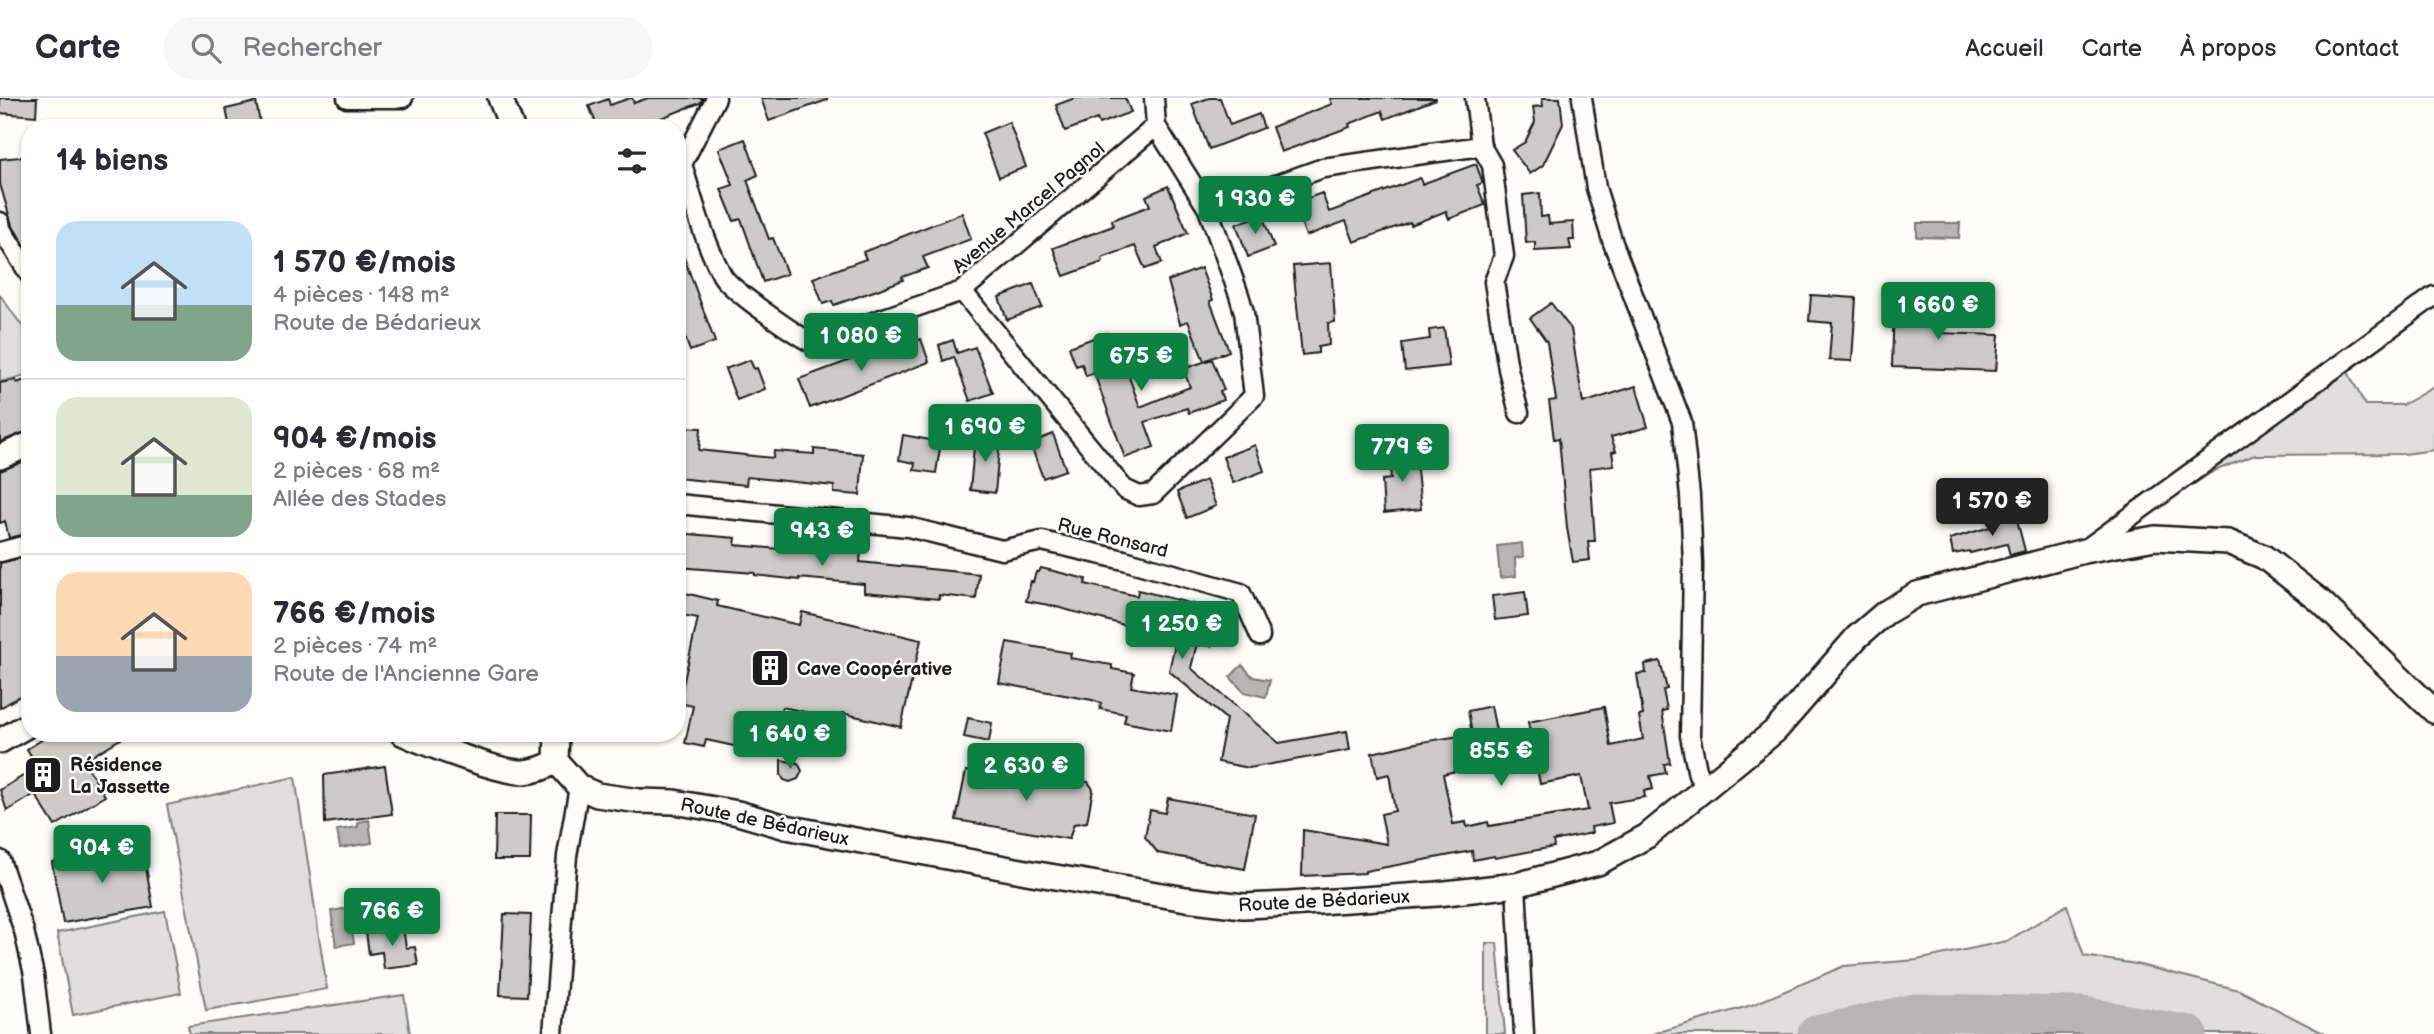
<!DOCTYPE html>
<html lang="fr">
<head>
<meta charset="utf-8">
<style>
  :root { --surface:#fff; --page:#f7f7f7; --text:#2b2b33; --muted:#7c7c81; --line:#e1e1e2; --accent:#0b8043 }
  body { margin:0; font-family:"Balsamiq Sans",sans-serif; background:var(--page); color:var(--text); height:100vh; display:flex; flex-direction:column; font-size:26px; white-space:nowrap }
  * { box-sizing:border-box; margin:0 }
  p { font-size:23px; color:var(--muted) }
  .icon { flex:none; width:38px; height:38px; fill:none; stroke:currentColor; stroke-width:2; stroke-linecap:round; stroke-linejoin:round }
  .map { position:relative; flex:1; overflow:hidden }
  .panel { position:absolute; left:21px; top:21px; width:665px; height:623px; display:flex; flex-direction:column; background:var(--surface); border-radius:28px; box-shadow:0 2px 5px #0004 }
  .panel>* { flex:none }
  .price { position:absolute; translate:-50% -60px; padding:0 16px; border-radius:7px; background:var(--accent); color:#fff; font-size:23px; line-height:46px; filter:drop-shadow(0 2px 4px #0008) }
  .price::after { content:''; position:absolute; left:50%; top:42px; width:21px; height:16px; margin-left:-10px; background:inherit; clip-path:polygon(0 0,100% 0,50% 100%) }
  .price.current { background:#222; color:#fff }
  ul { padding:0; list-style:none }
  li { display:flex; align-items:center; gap:21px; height:175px; padding:0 35px }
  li+li { border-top:2px solid var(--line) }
  li span { display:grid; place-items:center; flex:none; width:196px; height:140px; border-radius:21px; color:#555 }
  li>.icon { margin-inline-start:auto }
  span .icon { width:84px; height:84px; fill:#fffc; stroke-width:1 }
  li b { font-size:30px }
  h2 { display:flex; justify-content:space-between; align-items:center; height:84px; padding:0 35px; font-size:30px }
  header { display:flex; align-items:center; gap:42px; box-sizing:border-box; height:98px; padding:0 35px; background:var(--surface); border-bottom:2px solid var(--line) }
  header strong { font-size:33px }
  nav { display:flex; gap:38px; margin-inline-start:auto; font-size:24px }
  .search { width:490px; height:63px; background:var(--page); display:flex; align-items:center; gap:18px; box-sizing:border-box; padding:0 24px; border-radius:38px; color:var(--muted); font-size:26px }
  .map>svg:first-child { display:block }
  .green { fill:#e0dfdb; stroke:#7e7e7c; stroke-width:2 }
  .water { fill:#b7b6b2; stroke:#797876; stroke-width:2 }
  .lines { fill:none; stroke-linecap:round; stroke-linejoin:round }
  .river { stroke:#b7b6b2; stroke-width:37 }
  .building { fill:#cccbc8; stroke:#1c1c1c; stroke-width:2 }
  .minor-casing { stroke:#1c1c1c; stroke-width:23 }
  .tertiary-casing { stroke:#1c1c1c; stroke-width:28 }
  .minor { stroke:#fdfcf7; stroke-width:18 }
  .tertiary { stroke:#fdfcf7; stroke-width:23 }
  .labels { text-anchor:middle; stroke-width:5; stroke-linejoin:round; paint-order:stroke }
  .street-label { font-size:19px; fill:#1c1c1c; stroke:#fdfcf7 }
  .poi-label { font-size:19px; font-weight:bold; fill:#1c1c1c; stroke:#fdfcf7; text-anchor:start }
</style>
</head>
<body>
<header>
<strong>Carte</strong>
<div class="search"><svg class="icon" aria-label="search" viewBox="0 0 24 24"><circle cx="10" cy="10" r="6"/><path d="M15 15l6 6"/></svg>Rechercher</div>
<nav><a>Accueil</a><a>Carte</a><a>À propos</a><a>Contact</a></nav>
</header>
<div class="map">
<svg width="2434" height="936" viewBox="0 0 2434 936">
  <rect width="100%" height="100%" fill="#fdfcf7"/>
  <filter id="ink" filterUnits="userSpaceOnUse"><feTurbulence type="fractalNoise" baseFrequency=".0143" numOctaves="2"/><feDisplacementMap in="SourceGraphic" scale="14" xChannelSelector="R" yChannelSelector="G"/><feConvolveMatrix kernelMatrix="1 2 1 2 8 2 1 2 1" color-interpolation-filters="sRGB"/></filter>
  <g filter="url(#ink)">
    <!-- green -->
    <path class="green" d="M 0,197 L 30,239 L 30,276 L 0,284 Z
      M 2348,274 L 2365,307 L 2402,307 L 2434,289 L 2434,352 L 2404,356 L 2255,357 L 2214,373 L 2194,386 L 2185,386 Z
      M 295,679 L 327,891 L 206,912 L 167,707 Z
      M 2067,807 L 2084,858 L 2136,866 L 2239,892 L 2325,936 L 1652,936 L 1752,907 L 1844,868 L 1917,862 L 2007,843 Z
      M 165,813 L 181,895 L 73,917 L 57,835 Z
      M 1497,845 L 1505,936 L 1486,936 L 1486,845 Z
      M 404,897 L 410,936 L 190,936 L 188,928 Z"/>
    <!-- water -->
    <path class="water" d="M 1917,125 L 1960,125 L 1959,140 L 1917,139 Z
      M 1522,445 L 1523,459 L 1515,460 L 1516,478 L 1500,480 L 1497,448 Z
      M 1242,567 L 1253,579 L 1270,582 L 1266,599 L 1244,594 L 1230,579 Z
      M 369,722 L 372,745 L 340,750 L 337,732 L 358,729 L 358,724 Z
      M 354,809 L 356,821 L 350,822 L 354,845 L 336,848 L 331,813 Z"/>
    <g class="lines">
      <!-- river -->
      <path class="river" d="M 1816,936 L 1915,914 L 2083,917 L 2189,936"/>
    </g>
    <!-- building -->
    <path class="building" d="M 0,0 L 37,0 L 36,18 L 0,15 Z
      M 630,0 L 632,0 L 634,5 L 648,0 L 703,0 L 700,5 L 643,27 L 641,24 L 626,30 L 598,30 L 589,8 L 608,1 L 610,7 Z
      M 761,0 L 827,0 L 827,2 L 769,23 Z
      M 1075,0 L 1125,0 L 1131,14 L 1099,26 L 1097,21 L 1065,33 L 1056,7 Z
      M 1209,0 L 1220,0 L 1230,27 L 1259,16 L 1264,30 L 1209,51 L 1192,6 Z
      M 1330,0 L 1436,0 L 1436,1 L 1385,21 L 1382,13 L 1349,26 L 1350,29 L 1281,54 L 1272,29 L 1332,6 Z
      M 1542,0 L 1560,0 L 1563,26 L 1543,67 L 1530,76 L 1512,52 L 1525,44 L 1535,24 L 1533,9 L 1543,8 Z
      M 256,4 L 261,30 L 230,30 L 226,11 Z
      M 1009,24 L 1026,69 L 999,79 L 982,35 Z
      M 745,41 L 758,77 L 747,82 L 769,141 L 773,140 L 787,176 L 763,184 L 741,121 L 734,123 L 721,91 L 733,87 L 719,51 Z
      M 30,58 L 30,155 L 12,127 L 0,86 L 0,61 Z
      M 1476,66 L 1483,85 L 1477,87 L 1485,107 L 1449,121 L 1446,113 L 1411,127 L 1410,124 L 1354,144 L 1346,123 L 1306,138 L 1294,105 L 1322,95 L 1329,114 L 1420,80 L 1422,86 Z
      M 1168,88 L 1188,135 L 1156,149 L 1162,165 L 1145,171 L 1135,148 L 1102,160 L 1103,164 L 1064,178 L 1053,150 L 1113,128 L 1112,122 L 1150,108 L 1146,98 Z
      M 1540,95 L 1541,119 L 1548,118 L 1549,126 L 1573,124 L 1574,142 L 1569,142 L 1571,151 L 1535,153 L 1535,144 L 1526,145 L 1523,97 Z
      M 962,115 L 971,141 L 923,159 L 928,170 L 902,179 L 903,182 L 877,192 L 834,207 L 832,203 L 823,206 L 813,180 L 866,161 L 863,154 Z
      M 1262,117 L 1274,149 L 1248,159 L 1236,126 Z
      M 677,146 L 679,146 L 715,244 L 690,253 L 677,217 Z
      M 1331,165 L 1335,224 L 1328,225 L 1329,247 L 1318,249 L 1318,255 L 1302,257 L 1293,168 Z
      M 1201,170 L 1213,202 L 1210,203 L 1229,253 L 1204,263 L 1188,223 L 1180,226 L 1168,183 Z
      M 1033,186 L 1042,209 L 1007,222 L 999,199 Z
      M 1811,197 L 1856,200 L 1852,263 L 1829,262 L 1832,225 L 1809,223 Z
      M 1894,204 L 1938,205 L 1939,235 L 1999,237 L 1996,273 L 1892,269 Z
      M 1551,205 L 1571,231 L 1583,305 L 1636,288 L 1648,329 L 1611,339 L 1616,353 L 1612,354 L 1614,367 L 1590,370 L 1595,443 L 1588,443 L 1590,462 L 1573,464 L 1567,430 L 1559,340 L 1554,341 L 1549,303 L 1556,302 L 1547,244 L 1530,220 Z
      M 1444,230 L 1449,268 L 1405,273 L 1402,245 L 1430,241 L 1429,232 Z
      M 1107,235 L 1118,265 L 1123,263 L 1140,309 L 1190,289 L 1183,271 L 1212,261 L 1224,292 L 1220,293 L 1223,302 L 1189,315 L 1187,310 L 1145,324 L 1154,349 L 1125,360 L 1094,275 L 1086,278 L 1082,266 L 1076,268 L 1069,249 Z
      M 921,241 L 929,264 L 810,310 L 799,281 L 861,258 L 863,262 Z
      M 953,242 L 957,255 L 975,249 L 993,295 L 970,303 L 954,259 L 943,263 L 939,247 Z
      M 750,262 L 754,271 L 757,270 L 765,291 L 737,302 L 725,271 Z
      M 30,280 L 30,332 L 0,344 L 0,285 L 16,282 L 17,285 Z
      M 677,329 L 701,330 L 699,352 L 773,360 L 774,353 L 814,356 L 814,351 L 863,356 L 860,397 L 834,395 L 834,388 L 747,379 L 746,387 L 677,380 Z
      M 1053,336 L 1066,372 L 1043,380 L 1030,345 Z
      M 903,337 L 941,344 L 936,375 L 914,372 L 915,365 L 899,362 Z
      M 975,338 L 1000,341 L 995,395 L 970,392 Z
      M 1255,347 L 1264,373 L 1233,385 L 1223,359 Z
      M 1415,353 L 1421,411 L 1384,415 L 1382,382 L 1391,381 L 1389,355 Z
      M 30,361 L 30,435 L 9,440 L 5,423 L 0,425 L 0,373 Z
      M 1206,382 L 1216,408 L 1187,420 L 1177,394 Z
      M 2016,418 L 2025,453 L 2010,457 L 2007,446 L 1970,455 L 1969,453 L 1953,456 L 1950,441 L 1990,429 L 1988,424 Z
      M 677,435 L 736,440 L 735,447 L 802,453 L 803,448 L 861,453 L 860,464 L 979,476 L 976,501 L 939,497 L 939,501 L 864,494 L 864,486 L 799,480 L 799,482 L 755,477 L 755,475 L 677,469 Z
      M 30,458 L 30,592 L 0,610 L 0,465 Z
      M 1041,470 L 1086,481 L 1085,486 L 1137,498 L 1138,492 L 1205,509 L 1205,513 L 1216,516 L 1214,524 L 1228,528 L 1213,539 L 1211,548 L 1197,545 L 1191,570 L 1279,645 L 1347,633 L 1350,652 L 1249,670 L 1218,664 L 1226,621 L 1169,573 L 1176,541 L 1049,507 L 1026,503 L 1031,483 L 1033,484 L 1036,474 L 1039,474 Z
      M 677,493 L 718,503 L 717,508 L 799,527 L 802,514 L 921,542 L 901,629 L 842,615 L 841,622 L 782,609 L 771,656 L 706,642 L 704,649 L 685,645 L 693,608 L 679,605 L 698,520 L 677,516 Z
      M 1525,494 L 1528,518 L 1495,522 L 1492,498 Z
      M 1007,544 L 1071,555 L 1070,560 L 1112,567 L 1112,571 L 1134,575 L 1131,589 L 1177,597 L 1171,633 L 1124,624 L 1126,616 L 1100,611 L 1101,605 L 1092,602 L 999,585 Z
      M 1660,563 L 1667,591 L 1663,592 L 1667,612 L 1662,613 L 1670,665 L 1664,666 L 1666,675 L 1650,678 L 1653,691 L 1644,693 L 1645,699 L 1609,705 L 1613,725 L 1591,729 L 1592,735 L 1553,743 L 1554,749 L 1495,760 L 1494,758 L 1473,762 L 1472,753 L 1365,773 L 1365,775 L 1302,778 L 1303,732 L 1387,746 L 1381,716 L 1395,713 L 1389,676 L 1377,679 L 1372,655 L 1416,645 L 1472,636 L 1468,613 L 1491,608 L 1503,667 L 1479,672 L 1478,668 L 1443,676 L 1453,726 L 1466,724 L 1467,729 L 1488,724 L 1489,728 L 1588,712 L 1581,678 L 1540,686 L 1528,624 L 1604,609 L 1611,648 L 1643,641 L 1639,618 L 1643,617 L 1637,576 L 1646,575 L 1645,566 Z
      M 968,620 L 992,625 L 989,644 L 964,639 Z
      M 53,635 L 130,635 L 84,663 L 105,698 L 55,728 L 35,696 L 7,713 L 0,692 L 38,669 L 27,651 Z
      M 781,662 L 798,665 L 802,673 L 798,681 L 790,684 L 784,682 L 781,677 Z
      M 1057,667 L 1077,682 L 1088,684 L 1093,691 L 1087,724 L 1074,726 L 1069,741 L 956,722 L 966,673 L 1030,684 L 1031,679 L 1054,684 Z
      M 385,668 L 392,716 L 325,725 L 324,677 Z
      M 1168,700 L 1255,716 L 1245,771 L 1158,755 L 1145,739 L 1150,712 L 1165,715 Z
      M 495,717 L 531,717 L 530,762 L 494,762 Z
      M 137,749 L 140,765 L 145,764 L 153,809 L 63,825 L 52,764 Z
      M 504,816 L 531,817 L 527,898 L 500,897 Z
      M 403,829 L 406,850 L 415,849 L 418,867 L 384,871 L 382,854 L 369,856 L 366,834 Z"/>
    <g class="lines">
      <!-- minor casing -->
      <g class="minor-casing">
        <path id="minor" d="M 347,0 L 403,0
          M 716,0 L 682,66 C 693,103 704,143 722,177 C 730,192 795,236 812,245 L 962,193 L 1156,28
          M 1582,0 L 1596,90 L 1613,145 L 1682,324 L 1690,398 L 1693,466 L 1690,638 L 1698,677 L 1706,687
          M 1481,48 L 1492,67 L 1504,158 L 1494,184 L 1508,271 L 1519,315
          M 1208,111 L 1323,70 L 1481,48 L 1475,0
          M 0,124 L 1,131 L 30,177
          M 962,193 L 1124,391 L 1139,398 L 1153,396 L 1254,298 L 1244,214 L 1239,197 L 1208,111 L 1156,28 L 1154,0
          M 677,406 L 908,429 L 1002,452 L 1042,443 L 1124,462 L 1241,495 L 1260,538
          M 2086,451 L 2434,198
          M 0,454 L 30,446
          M 0,762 L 24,833 L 34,877 L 41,936
          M 1516,787 L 1524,936
          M 553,936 L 567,758 L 579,689"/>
      </g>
      <!-- tertiary casing -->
      <g class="tertiary-casing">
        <path id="tertiary" d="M 500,0 L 512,30
          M 0,359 L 30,346
          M 402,635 C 424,645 503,676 524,674 C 536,673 547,669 556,663
          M 0,643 L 30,626
          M 556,663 L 579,689 L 597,697 L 639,703 L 674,704 L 738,715 L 786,729 L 1032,775 L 1186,801 L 1243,808 L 1289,806 L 1437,796 L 1516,787 L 1598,765 L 1647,738 L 1776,632 L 1857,539 L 1885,515 L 1917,496 L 2084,453 L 2155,440 L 2228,444 L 2264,459 L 2319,502 L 2434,613
          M 556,663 L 557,635"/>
      </g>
      <!-- minor -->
      <use href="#minor" class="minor"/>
      <!-- tertiary -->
      <use href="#tertiary" class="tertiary"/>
    </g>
  </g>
  <!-- icons -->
  <defs>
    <g id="building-square" transform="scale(2.0125)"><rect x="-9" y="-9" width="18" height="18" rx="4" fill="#1c1c1c" stroke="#fdfcf7"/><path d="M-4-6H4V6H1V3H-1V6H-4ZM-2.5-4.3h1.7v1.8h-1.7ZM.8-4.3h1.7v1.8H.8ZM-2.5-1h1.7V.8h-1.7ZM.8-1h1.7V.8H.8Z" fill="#fff"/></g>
  </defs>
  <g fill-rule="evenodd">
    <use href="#building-square" x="770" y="570"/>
    <use href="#building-square" x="43" y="677"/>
  </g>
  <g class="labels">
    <!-- street labels -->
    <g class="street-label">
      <text transform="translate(1028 109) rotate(-40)" y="7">Avenue Marcel Pagnol</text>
      <text transform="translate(1113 439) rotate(14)" y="7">Rue Ronsard</text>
      <text transform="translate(765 723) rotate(12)" y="7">Route de Bédarieux</text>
      <text transform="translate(1324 802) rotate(-3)" y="7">Route de Bédarieux</text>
    </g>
    <!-- poi labels -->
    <g class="poi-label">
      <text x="797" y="577">Cave Coopérative</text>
      <text x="70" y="673">Résidence<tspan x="70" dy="22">La Jassette</tspan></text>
    </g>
  </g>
</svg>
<b class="price" style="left:1255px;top:138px">1 930 €</b>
<b class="price" style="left:1938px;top:244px">1 660 €</b>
<b class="price" style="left:861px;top:275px">1 080 €</b>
<b class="price" style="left:1141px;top:295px">675 €</b>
<b class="price" style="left:985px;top:366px">1 690 €</b>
<b class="price" style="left:1402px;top:386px">779 €</b>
<b class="price current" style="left:1992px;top:440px">1 570 €</b>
<b class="price" style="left:822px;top:470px">943 €</b>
<b class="price" style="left:1182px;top:563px">1 250 €</b>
<b class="price" style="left:790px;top:673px">1 640 €</b>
<b class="price" style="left:1501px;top:690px">855 €</b>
<b class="price" style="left:1026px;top:705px">2 630 €</b>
<b class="price" style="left:102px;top:787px">904 €</b>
<b class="price" style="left:392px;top:850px">766 €</b>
<section class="panel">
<h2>14 biens<svg class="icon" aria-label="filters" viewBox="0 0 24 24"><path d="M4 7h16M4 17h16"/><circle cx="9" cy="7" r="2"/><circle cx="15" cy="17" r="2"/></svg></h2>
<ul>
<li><span style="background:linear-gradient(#bfe0f5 60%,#7fa58c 0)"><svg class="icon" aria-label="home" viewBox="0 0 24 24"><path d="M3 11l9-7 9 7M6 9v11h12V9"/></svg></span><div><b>1 570 €/mois</b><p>4 pièces · 148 m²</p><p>Route de Bédarieux</p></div></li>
<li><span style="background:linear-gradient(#dfe7d0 70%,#7fa58c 0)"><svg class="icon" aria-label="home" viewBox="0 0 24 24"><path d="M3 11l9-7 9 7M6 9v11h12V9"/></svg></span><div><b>904 €/mois</b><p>2 pièces · 68 m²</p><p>Allée des Stades</p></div></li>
<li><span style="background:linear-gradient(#ffd9b3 60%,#9aa5b1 0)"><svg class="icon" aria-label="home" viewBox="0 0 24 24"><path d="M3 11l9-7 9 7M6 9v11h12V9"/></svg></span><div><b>766 €/mois</b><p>2 pièces · 74 m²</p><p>Route de l'Ancienne Gare</p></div></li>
</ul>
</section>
</div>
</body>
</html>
